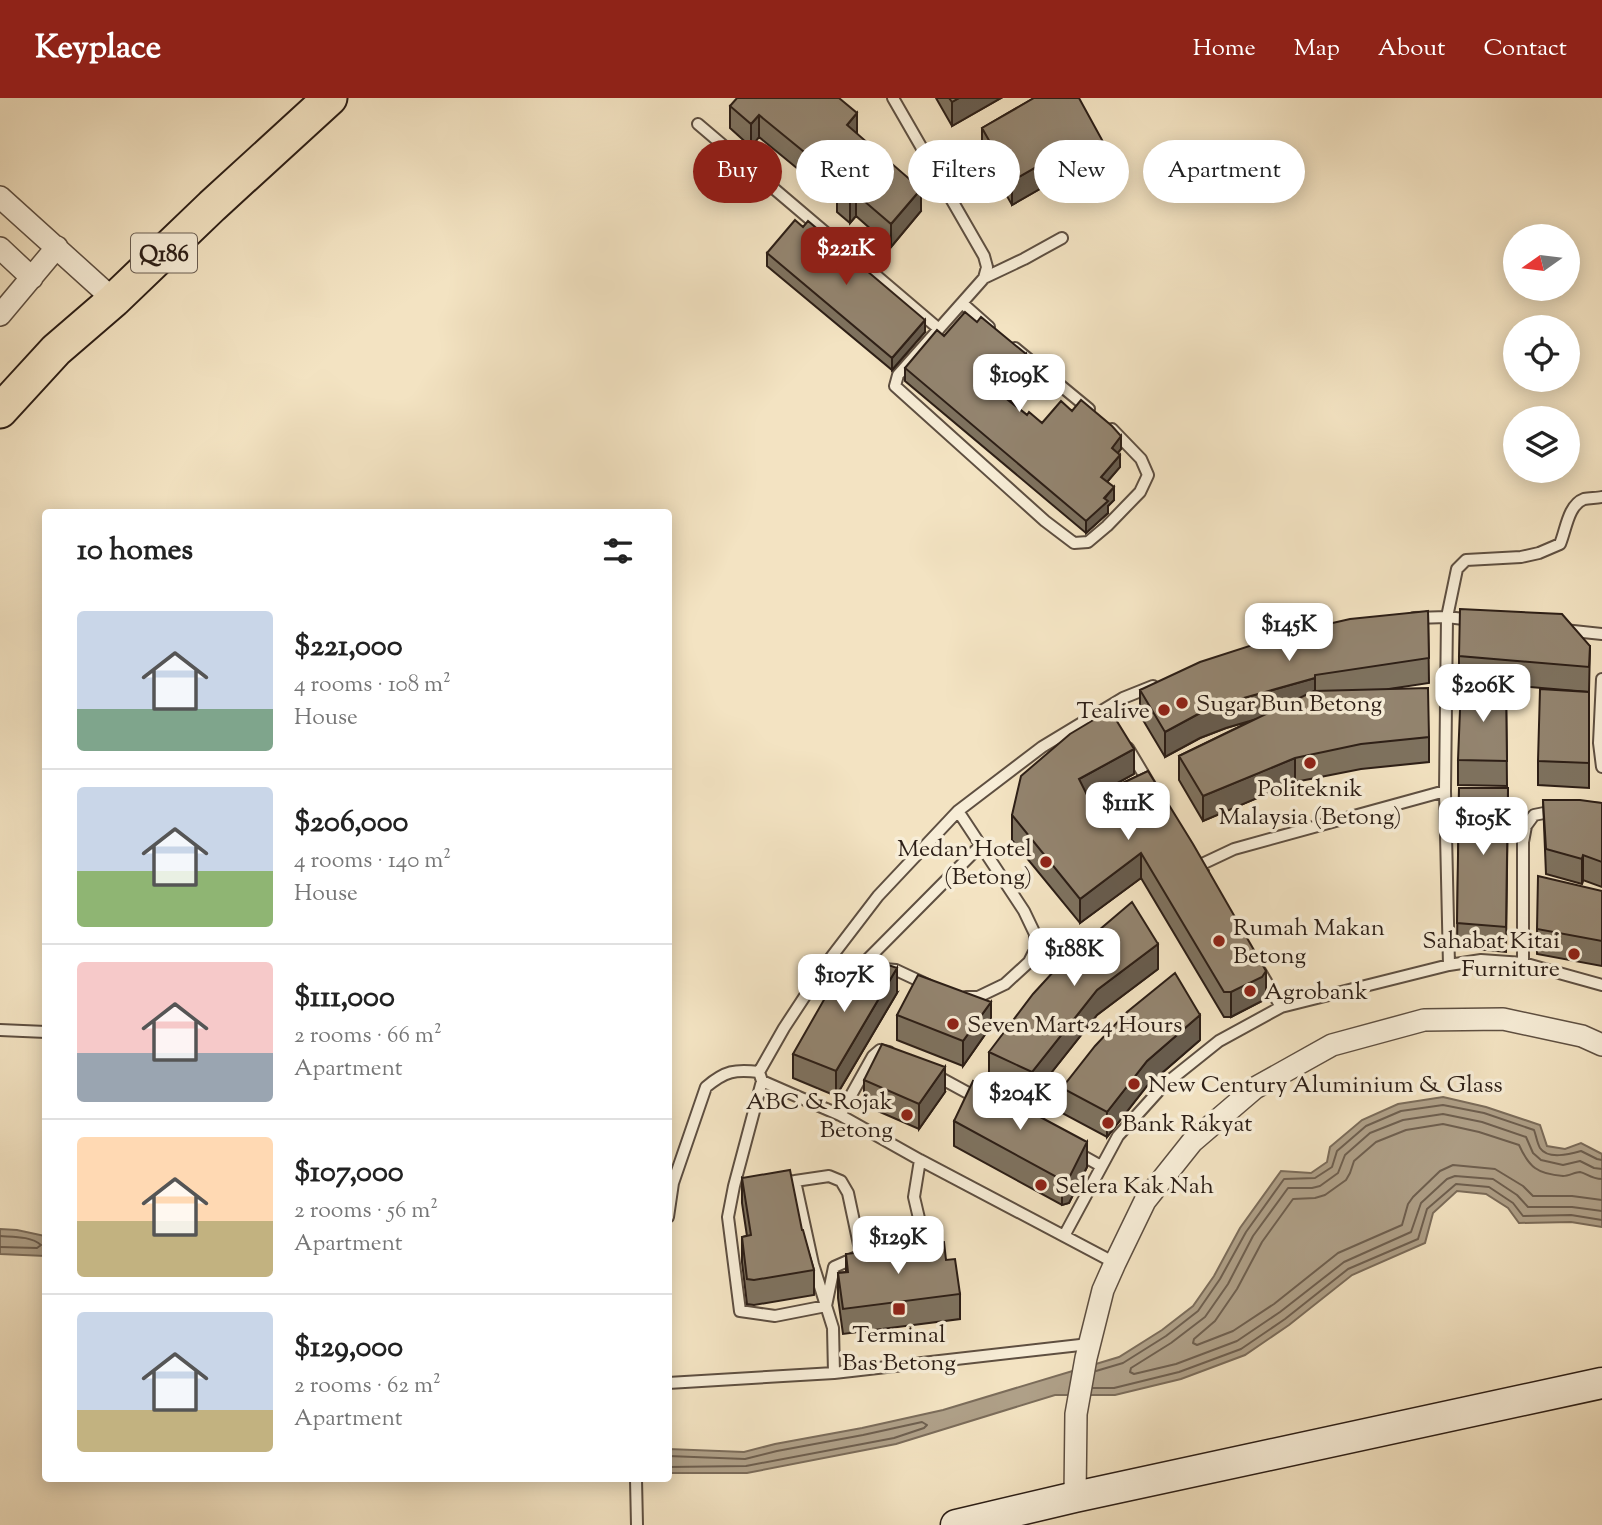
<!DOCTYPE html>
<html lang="en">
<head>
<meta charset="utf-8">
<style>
  :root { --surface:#fff; --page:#f2f2f2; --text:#222; --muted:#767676; --line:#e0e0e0; --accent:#8f2418 }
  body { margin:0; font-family:"Sorts Mill Goudy",serif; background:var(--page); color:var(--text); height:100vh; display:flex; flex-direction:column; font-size:26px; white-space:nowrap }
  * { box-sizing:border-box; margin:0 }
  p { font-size:23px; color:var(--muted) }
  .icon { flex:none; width:38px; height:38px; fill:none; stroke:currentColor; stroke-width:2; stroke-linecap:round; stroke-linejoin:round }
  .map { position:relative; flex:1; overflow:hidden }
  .panel { position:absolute; left:42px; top:411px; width:630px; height:973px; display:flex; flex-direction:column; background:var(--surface); border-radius:7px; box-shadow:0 4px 18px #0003 }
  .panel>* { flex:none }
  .banner { position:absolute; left:693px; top:42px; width:665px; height:63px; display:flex; gap:14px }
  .needle { width:46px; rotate:256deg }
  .fabs { position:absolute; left:1503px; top:126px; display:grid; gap:14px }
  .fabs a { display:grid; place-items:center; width:77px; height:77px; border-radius:50%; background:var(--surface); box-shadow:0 4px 18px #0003; font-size:35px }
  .price { position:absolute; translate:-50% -60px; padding:0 16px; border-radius:14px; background:#fff; color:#222; font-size:23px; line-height:46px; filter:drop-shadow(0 2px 4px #0008) }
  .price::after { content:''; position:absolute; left:50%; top:42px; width:21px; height:16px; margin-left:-10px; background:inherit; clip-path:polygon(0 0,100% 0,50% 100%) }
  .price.current { background:var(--accent); color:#fff }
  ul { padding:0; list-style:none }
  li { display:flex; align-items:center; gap:21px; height:175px; padding:0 35px }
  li+li { border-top:2px solid var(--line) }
  li span { display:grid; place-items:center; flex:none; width:196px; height:140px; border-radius:7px; color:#555 }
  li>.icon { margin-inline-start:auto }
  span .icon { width:84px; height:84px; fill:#fffc; stroke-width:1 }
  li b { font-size:30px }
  h2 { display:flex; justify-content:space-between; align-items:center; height:84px; padding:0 35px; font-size:30px }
  .pill { padding:0 24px; border-radius:32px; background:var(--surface); box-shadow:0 4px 18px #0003; font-size:24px; line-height:63px }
  .pill.current { background:var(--accent); color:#fff }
  header { display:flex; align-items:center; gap:42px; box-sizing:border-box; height:98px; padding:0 35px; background:var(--accent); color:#fff }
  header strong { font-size:33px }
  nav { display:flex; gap:38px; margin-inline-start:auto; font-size:24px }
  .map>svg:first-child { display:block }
  .water { fill:#afa088; stroke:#7b6c5a; stroke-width:2 }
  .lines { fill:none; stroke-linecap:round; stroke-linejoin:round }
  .shore { stroke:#6e5f4f; stroke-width:2 }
  .lane-casing { stroke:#5e4f41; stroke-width:14 }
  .street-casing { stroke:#5e4f41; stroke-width:24 }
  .secondary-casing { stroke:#2c1e16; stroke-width:33 }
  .primary-casing { stroke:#2c1e16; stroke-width:37 }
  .lane { stroke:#f7edd7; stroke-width:10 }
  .street { stroke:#f7edd7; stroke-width:21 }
  .secondary { stroke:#f7edd7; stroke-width:30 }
  .primary { stroke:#f3e3c2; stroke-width:33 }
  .wall { fill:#7e725f; stroke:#2c1e16; stroke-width:2 }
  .shaded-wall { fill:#675c4e; stroke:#2c1e16; stroke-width:2 }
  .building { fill:#93846f; stroke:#2c1e16; stroke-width:2 }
  .poi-dot { fill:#8f2418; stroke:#f7edd7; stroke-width:2.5 }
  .labels { text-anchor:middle; stroke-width:7; stroke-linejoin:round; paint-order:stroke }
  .shield { fill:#f7edd7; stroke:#695c50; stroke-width:2 }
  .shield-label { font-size:23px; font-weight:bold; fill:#2c1e16 }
  .poi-label { font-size:24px; fill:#2c1e16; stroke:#f7edd7; text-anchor:start }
</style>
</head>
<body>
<header>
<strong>Keyplace</strong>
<nav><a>Home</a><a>Map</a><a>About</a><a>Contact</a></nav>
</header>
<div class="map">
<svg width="1602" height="1427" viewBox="0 0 1602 1427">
  <rect width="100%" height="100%" fill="#f3e3c2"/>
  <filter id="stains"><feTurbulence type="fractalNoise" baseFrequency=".00286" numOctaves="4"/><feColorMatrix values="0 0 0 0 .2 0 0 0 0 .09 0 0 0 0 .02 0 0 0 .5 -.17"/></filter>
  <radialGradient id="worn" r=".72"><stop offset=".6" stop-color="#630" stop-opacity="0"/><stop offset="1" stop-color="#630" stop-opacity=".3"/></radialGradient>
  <!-- water -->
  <path class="water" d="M 1443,999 L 1486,1009 L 1540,1027 L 1547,1048 L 1565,1051 L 1581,1045 L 1602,1056 L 1602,1129 L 1571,1124 L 1519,1125 L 1508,1110 L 1486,1096 L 1457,1093 L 1433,1115 L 1425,1145 L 1352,1177 L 1289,1227 L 1245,1257 L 1181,1281 L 1115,1297 L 1055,1297 L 896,1346 L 747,1375 L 669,1375 L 669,1351 L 744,1354 L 775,1346 L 862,1330 L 943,1312 L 1119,1259 L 1162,1232 L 1193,1208 L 1214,1178 L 1240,1130 L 1281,1073 L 1311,1075 L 1327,1064 L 1330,1049 L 1362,1022 L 1398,1006 Z
    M 0,1131 L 17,1132 L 45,1138 L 45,1158 L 0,1156 Z"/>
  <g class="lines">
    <!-- shore -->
    <path class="shore" d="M 1602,1071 L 1594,1070 L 1580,1063 L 1563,1067 L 1541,1062 L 1533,1055 L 1526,1039 L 1482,1024 L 1443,1016 L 1403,1022 L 1370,1035 L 1345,1057 L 1338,1075 L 1320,1088 L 1312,1090 L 1288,1090 L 1253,1138 L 1228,1186 L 1205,1219 L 1171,1245 L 1131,1270 L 1130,1274 L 1134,1276 L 1176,1266 L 1237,1243 L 1280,1214 L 1344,1164 L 1411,1134 L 1421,1105 L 1447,1081 L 1455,1078 L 1493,1081 L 1517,1097 L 1528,1109 L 1572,1109 L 1602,1113
      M 1602,1081 C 1591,1081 1586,1075 1580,1074 C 1575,1074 1569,1078 1563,1078 C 1537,1076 1529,1069 1519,1047 L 1479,1034 L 1443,1026 L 1406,1032 L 1376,1044 L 1354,1063 L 1350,1075 L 1346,1082 L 1325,1097 L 1315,1100 L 1293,1101 L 1262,1144 L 1237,1191 L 1215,1223 L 1194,1241 L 1193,1245 L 1197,1247 L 1233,1233 L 1274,1206 L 1338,1155 L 1402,1127 L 1408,1106 L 1413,1099 L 1440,1073 L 1453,1067 L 1495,1071 L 1523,1088 L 1533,1098 L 1572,1098 L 1602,1102
      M 0,1138 C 13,1139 31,1138 41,1147 L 37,1150 L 0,1149
      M 1096,1273 L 1123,1265 L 1166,1238 L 1198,1213 L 1220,1181 L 1246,1134 L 1284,1081 L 1315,1080 L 1332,1069 L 1337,1053 L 1366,1028 L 1401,1013 L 1443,1007 L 1484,1015 L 1534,1032 C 1536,1037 1537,1045 1540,1050 C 1548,1062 1570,1056 1581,1053 L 1597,1061 L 1602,1062
      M 1093,1290 L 1114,1290 L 1179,1274 L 1241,1251 L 1285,1221 L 1348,1171 L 1418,1141 L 1427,1111 L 1456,1086 L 1489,1089 L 1513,1105 L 1523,1118 L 1571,1117 L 1602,1122
      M 668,1358 L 745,1361 L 777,1353 L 863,1337 L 922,1324 L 927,1327 L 924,1330 L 894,1340 L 746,1368 L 668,1369"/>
    <!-- lane casing -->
    <g class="lane-casing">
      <path id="lane" d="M 893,0 L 984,158 L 987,169 L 984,180 L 898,277 L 895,288 L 1045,423 L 1074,445 L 1088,444 L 1107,428 L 1140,394 L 1148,377 L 1141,361 L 1112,331
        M 698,26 L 939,231
        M 984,180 L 1024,161 L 1062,140
        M 962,205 L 989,229
        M 1015,250 L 1089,311
        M 1414,520 L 1447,519 L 1472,522
        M 1564,532 L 1602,536
        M 1602,581 L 1599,645 L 1602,669
        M 1128,650 L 1150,687
        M 1445,693 L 1447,519 L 1457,471 L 1466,462 L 1521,459 L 1539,455 L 1560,446 C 1566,432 1568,407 1584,401 C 1590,400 1597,400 1602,399
        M 958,713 L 1024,813 L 1035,836 L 1035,852 L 1029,864 L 1005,886 L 978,899 L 966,899
        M 1203,774 L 1200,767 L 1234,751 L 1445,693 L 1449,867 L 1481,862 L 1523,865 L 1602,887
        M 1523,865 L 1523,744 L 1526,728 L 1534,717 L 1549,714 L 1555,715
        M 826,866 L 868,869
        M 861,868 L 980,748
        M 884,871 L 896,872 L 928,887
        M 1260,873 L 1281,909 L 1449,867
        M 0,932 L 46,934
        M 760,977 L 762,983 L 840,1017 L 920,1062 L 1115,1165
        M 935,977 L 979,1001
        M 762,983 L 734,1088 L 728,1119 L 740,1213 L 775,1218 L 826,1208 L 834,1169 L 859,1158
        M 840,1017 L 873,958 L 880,952 L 889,954
        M 1076,1054 L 1101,1068
        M 795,1083 L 829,1078 L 841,1083 L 848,1095 L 861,1156
        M 781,1085 L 795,1083 L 813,1166 L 833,1230 L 834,1275
        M 668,1119 L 673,1085 L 706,989 C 725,973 735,971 759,974 L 784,930 L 826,866 L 878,798 L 958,713 L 1042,649 L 1123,600 L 1153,588
        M 1064,1138 L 1118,1038 L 1164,987 L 1219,943 L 1281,909
        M 912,1148 L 925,1146 L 914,1099 L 920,1062
        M 668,1285 L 834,1275 L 1089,1246
        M 636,1381 L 637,1427"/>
    </g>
    <!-- street casing -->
    <g class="street-casing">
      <path id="street" d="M 0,99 L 114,202
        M 0,150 L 32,180
        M 0,217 L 57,149
        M 1075,1399 L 1076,1316 L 1086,1260 L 1103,1192 L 1115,1165 L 1145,1103 L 1192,1044 L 1255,990 L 1332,947 L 1424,922 L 1503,921 L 1582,938 L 1602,947"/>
    </g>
    <!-- secondary casing -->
    <g class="secondary-casing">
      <path id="secondary" d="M 956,1427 L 1075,1399 L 1602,1285"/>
    </g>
    <!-- primary casing -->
    <g class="primary-casing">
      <path id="primary" d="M 0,313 L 56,252 L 114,202 L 212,108 L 330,0"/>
    </g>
    <!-- lane -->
    <use href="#lane" class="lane"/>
    <!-- street -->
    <use href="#street" class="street"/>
    <!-- secondary -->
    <use href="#secondary" class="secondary"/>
    <!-- primary -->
    <use href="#primary" class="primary"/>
  </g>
  <!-- wall -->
  <path class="wall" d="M 936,0 L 1001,0 L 952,28 Z
    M 1034,0 L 1107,75 L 1074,92 L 1066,76 L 1012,107 L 982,54 L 982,30 Z
    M 730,8 L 857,36 L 921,113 L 891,149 L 856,118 L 850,125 L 837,114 L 837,103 L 759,39 L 751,49 L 730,30 Z
    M 767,155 L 925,234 L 892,272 L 767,168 Z
    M 944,238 L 1026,269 L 1024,271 L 1025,284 L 1010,303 L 1027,317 L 1042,325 L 1121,351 L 1118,355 L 1120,369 L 1107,384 L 1114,402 L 1108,408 L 1108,415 L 1086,435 L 905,283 L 905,270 Z
    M 1428,513 L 1429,585 L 1389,591 L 1429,639 L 1429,664 L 1361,671 L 1295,684 L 1203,723 L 1179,682 L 1179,658 L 1253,622 L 1226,630 L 1200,640 L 1165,659 L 1140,617 L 1140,592 Z
    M 1590,548 L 1589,594 L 1459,583 L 1459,558 Z
    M 1506,589 L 1507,688 L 1458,687 L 1458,662 Z
    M 1589,594 L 1589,690 L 1538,687 L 1538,663 Z
    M 1148,673 L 1266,898 L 1262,903 L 1231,919 L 1224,919 L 1141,780 L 1080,825 L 1012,742 L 1012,717 L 1134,676 L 1089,701 Z
    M 1459,690 L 1508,690 L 1506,854 L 1457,849 Z
    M 1543,702 L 1602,705 L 1602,789 L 1583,782 L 1582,786 L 1546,776 Z
    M 1602,793 L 1602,868 L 1537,856 L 1537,831 Z
    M 1158,871 L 1097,917 L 1032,999 L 989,978 L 989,954 Z
    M 897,895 L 836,998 L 793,980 L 793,956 Z
    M 897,917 L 991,928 L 963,968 L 897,942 Z
    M 1200,942 L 1147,988 L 1107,1039 L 1062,1015 L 1062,990 Z
    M 864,982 L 945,994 L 919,1031 L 864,1007 Z
    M 954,1023 L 1087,1069 L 1069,1105 L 1062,1107 L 954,1048 Z
    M 742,1080 L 802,1132 L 814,1172 L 814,1197 L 754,1207 L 747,1206 L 742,1164 L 742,1139 L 747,1138 L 742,1105 Z
    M 846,1156 L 946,1162 L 960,1196 L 960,1221 L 843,1236 L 838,1200 L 838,1175 L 846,1174 Z"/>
  <!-- shaded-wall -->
  <path class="shaded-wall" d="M 959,0 L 1001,0 L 952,28 L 952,4 Z
    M 857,15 L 857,37 L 847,27 Z
    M 759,17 L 759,39 L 751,49 L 751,26 Z
    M 1107,51 L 1107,75 L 1074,92 L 1074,68 Z
    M 1066,52 L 1066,76 L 1012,107 L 1012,83 Z
    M 921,91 L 921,113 L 891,149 L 891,126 Z
    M 856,96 L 856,118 L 850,125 L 850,102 Z
    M 925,222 L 925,234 L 892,272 L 892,260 Z
    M 1026,256 L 1026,269 L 1018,279 L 1018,266 Z
    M 1025,272 L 1025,284 L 1003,311 L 1003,298 Z
    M 1121,338 L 1121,351 L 1112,362 L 1112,350 Z
    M 1120,357 L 1120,369 L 1101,391 L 1101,379 Z
    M 1114,389 L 1114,402 L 1108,408 L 1108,415 L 1086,435 L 1086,423 Z
    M 1315,580 L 1315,604 L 1226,630 L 1200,640 L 1165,659 L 1165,634 L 1200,615 L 1226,605 Z
    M 1134,651 L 1134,676 L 1079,706 L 1079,681 Z
    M 1295,660 L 1295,684 L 1203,723 L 1203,698 Z
    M 1141,755 L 1141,780 L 1080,825 L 1080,801 Z
    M 1583,757 L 1583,782 L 1582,786 L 1582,761 Z
    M 1158,846 L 1158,871 L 1097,917 L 1032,999 L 1032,974 L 1097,892 Z
    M 897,870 L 897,895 L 836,998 L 836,973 Z
    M 1266,873 L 1266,898 L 1262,903 L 1231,919 L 1231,894 Z
    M 991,904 L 991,928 L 963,968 L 963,943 Z
    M 1200,917 L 1200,942 L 1147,988 L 1107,1039 L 1107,1014 L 1147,963 Z
    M 945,969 L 945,994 L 919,1031 L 919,1006 Z
    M 1087,1044 L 1087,1069 L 1069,1105 L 1062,1107 L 1062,1082 Z"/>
  <!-- building -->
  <path class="building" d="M 737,0 L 839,0 L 857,15 L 847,27 L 921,91 L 891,126 L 856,96 L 850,102 L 837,91 L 842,85 L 759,17 L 751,26 L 730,8 Z
    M 949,0 L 959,0 L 952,4 Z
    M 1034,0 L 1079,0 L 1107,51 L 1074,68 L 1066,52 L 1012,83 L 982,30 Z
    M 795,122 L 803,129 L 808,123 L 925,222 L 892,260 L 767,155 Z
    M 965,214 L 977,224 L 981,219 L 1026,256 L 1018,266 L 1025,272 L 1003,298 L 1027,317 L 1029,314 L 1042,325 L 1061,303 L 1072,313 L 1081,302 L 1112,328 L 1121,338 L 1112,350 L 1120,357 L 1101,379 L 1114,389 L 1104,400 L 1108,403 L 1086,423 L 905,270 L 937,232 L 944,238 Z
    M 1460,511 L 1562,516 L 1590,548 L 1589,569 L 1459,558 Z
    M 1428,513 L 1429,560 L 1315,577 L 1315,580 L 1226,605 L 1200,615 L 1165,634 L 1140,592 L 1200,564 L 1293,534 L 1350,521 Z
    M 1461,587 L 1506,589 L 1507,663 L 1458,662 Z
    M 1428,590 L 1429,639 L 1361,646 L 1295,660 L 1203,698 L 1179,658 L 1314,593 Z
    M 1540,591 L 1589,594 L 1589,665 L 1538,663 Z
    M 1110,612 L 1134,651 L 1079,681 L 1089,701 L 1148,673 L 1193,746 L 1266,873 L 1262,879 L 1231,894 L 1224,894 L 1141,755 L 1080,801 L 1012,717 L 1021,678 L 1070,636 Z
    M 1459,690 L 1508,690 L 1506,829 L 1457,825 Z
    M 1543,702 L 1580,702 L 1602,705 L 1602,764 L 1583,757 L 1582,761 L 1546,751 Z
    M 1538,778 L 1602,793 L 1602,843 L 1537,831 Z
    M 1132,804 L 1158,846 L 1097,892 L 1032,974 L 989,954 L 1033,896 L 1065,861 Z
    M 877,863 L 897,870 L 836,973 L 793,956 L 841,872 Z
    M 1175,875 L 1200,917 L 1147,963 L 1107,1014 L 1062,990 L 1095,948 L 1127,914 Z
    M 918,877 L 991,904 L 963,943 L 897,917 Z
    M 882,946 L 945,969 L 919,1006 L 864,982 Z
    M 973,983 L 1087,1044 L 1069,1080 L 1062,1082 L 954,1023 Z
    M 790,1072 L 802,1132 L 803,1132 L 814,1172 L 754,1182 L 747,1181 L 742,1139 L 751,1137 L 742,1080 Z
    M 944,1144 L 946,1162 L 955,1161 L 960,1196 L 843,1211 L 838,1175 L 848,1174 L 846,1156 Z"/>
  <!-- markers -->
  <g class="poi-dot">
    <circle cx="1182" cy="605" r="7"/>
    <circle cx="1164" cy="612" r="7"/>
    <circle cx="1310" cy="665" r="7"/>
    <circle cx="1046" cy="764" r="7"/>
    <circle cx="1219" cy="843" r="7"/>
    <circle cx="1574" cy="856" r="7"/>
    <circle cx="1250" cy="893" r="7"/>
    <circle cx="953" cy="926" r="7"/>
    <circle cx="1134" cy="986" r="7"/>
    <circle cx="907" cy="1017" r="7"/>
    <circle cx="1108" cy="1025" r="7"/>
    <circle cx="1041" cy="1087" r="7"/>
    <rect x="892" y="1204" width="14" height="14" rx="3.5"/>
  </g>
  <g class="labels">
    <!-- shield labels -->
    <rect class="shield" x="131" y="135.5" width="66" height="39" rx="5"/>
    <g class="shield-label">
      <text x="164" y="163">Q186</text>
    </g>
    <!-- poi labels -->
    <g class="poi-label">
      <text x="1196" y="613">Sugar Bun Betong</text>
      <text x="1150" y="620" text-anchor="end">Tealive</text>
      <text x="1310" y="698" text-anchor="middle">Politeknik<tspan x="1310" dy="28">Malaysia (Betong)</tspan></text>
      <text x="1032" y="758" text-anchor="end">Medan Hotel<tspan x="1032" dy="28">(Betong)</tspan></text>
      <text x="1233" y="837">Rumah Makan<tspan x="1233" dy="28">Betong</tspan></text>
      <text x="1560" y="850" text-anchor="end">Sahabat Kitai<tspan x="1560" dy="28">Furniture</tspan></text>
      <text x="1264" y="901">Agrobank</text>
      <text x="967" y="934">Seven Mart 24 Hours</text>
      <text x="1148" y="994">New Century Aluminium &amp; Glass</text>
      <text x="893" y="1011" text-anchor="end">ABC &amp; Rojak<tspan x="893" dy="28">Betong</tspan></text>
      <text x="1122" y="1033">Bank Rakyat</text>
      <text x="1055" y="1095">Selera Kak Nah</text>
      <text x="899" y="1244" text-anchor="middle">Terminal<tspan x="899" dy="28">Bas Betong</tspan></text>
    </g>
  </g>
  <rect width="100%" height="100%" filter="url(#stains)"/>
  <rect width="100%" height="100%" fill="url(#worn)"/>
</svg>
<div class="fabs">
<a><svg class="needle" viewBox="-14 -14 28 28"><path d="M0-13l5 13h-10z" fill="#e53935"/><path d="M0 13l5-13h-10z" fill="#767676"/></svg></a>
<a><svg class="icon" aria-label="locate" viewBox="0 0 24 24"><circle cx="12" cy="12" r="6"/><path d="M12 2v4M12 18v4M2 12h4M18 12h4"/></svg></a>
<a><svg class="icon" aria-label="layers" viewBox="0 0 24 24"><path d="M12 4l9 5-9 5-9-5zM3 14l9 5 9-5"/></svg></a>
</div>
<b class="price current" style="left:846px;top:189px">$221K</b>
<b class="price" style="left:1019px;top:316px">$109K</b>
<b class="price" style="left:1289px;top:565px">$145K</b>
<b class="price" style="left:1483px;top:626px">$206K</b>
<b class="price" style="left:1128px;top:744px">$111K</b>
<b class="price" style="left:1483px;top:759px">$105K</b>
<b class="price" style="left:1074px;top:890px">$188K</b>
<b class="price" style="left:844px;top:916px">$107K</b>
<b class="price" style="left:1020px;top:1034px">$204K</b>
<b class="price" style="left:898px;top:1178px">$129K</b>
<div class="banner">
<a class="pill current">Buy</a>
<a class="pill">Rent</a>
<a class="pill">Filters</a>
<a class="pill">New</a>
<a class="pill">Apartment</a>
</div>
<section class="panel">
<h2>10 homes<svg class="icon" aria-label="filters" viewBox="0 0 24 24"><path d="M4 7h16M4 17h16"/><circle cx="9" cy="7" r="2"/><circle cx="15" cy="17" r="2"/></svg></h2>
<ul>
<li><span style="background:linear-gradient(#c9d6e8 70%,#7fa58c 0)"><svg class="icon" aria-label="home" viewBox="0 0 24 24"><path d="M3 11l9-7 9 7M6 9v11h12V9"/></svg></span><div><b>$221,000</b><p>4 rooms · 108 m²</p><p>House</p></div></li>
<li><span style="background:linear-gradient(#c9d6e8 60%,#8fb573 0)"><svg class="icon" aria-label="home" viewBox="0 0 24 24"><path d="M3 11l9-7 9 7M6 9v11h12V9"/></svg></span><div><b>$206,000</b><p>4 rooms · 140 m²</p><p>House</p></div></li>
<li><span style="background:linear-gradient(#f6c9c9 65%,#9aa5b1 0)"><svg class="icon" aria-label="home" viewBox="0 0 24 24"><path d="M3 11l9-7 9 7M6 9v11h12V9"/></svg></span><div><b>$111,000</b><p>2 rooms · 66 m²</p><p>Apartment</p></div></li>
<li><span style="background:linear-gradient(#ffd9b3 60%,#c2b280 0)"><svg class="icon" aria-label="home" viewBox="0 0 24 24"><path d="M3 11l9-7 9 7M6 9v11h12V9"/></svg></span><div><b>$107,000</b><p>2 rooms · 56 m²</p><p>Apartment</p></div></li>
<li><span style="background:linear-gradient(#c9d6e8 70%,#c2b280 0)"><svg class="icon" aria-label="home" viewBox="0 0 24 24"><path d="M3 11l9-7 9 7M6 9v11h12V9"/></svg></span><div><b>$129,000</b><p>2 rooms · 62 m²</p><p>Apartment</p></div></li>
</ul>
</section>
</div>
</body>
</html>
